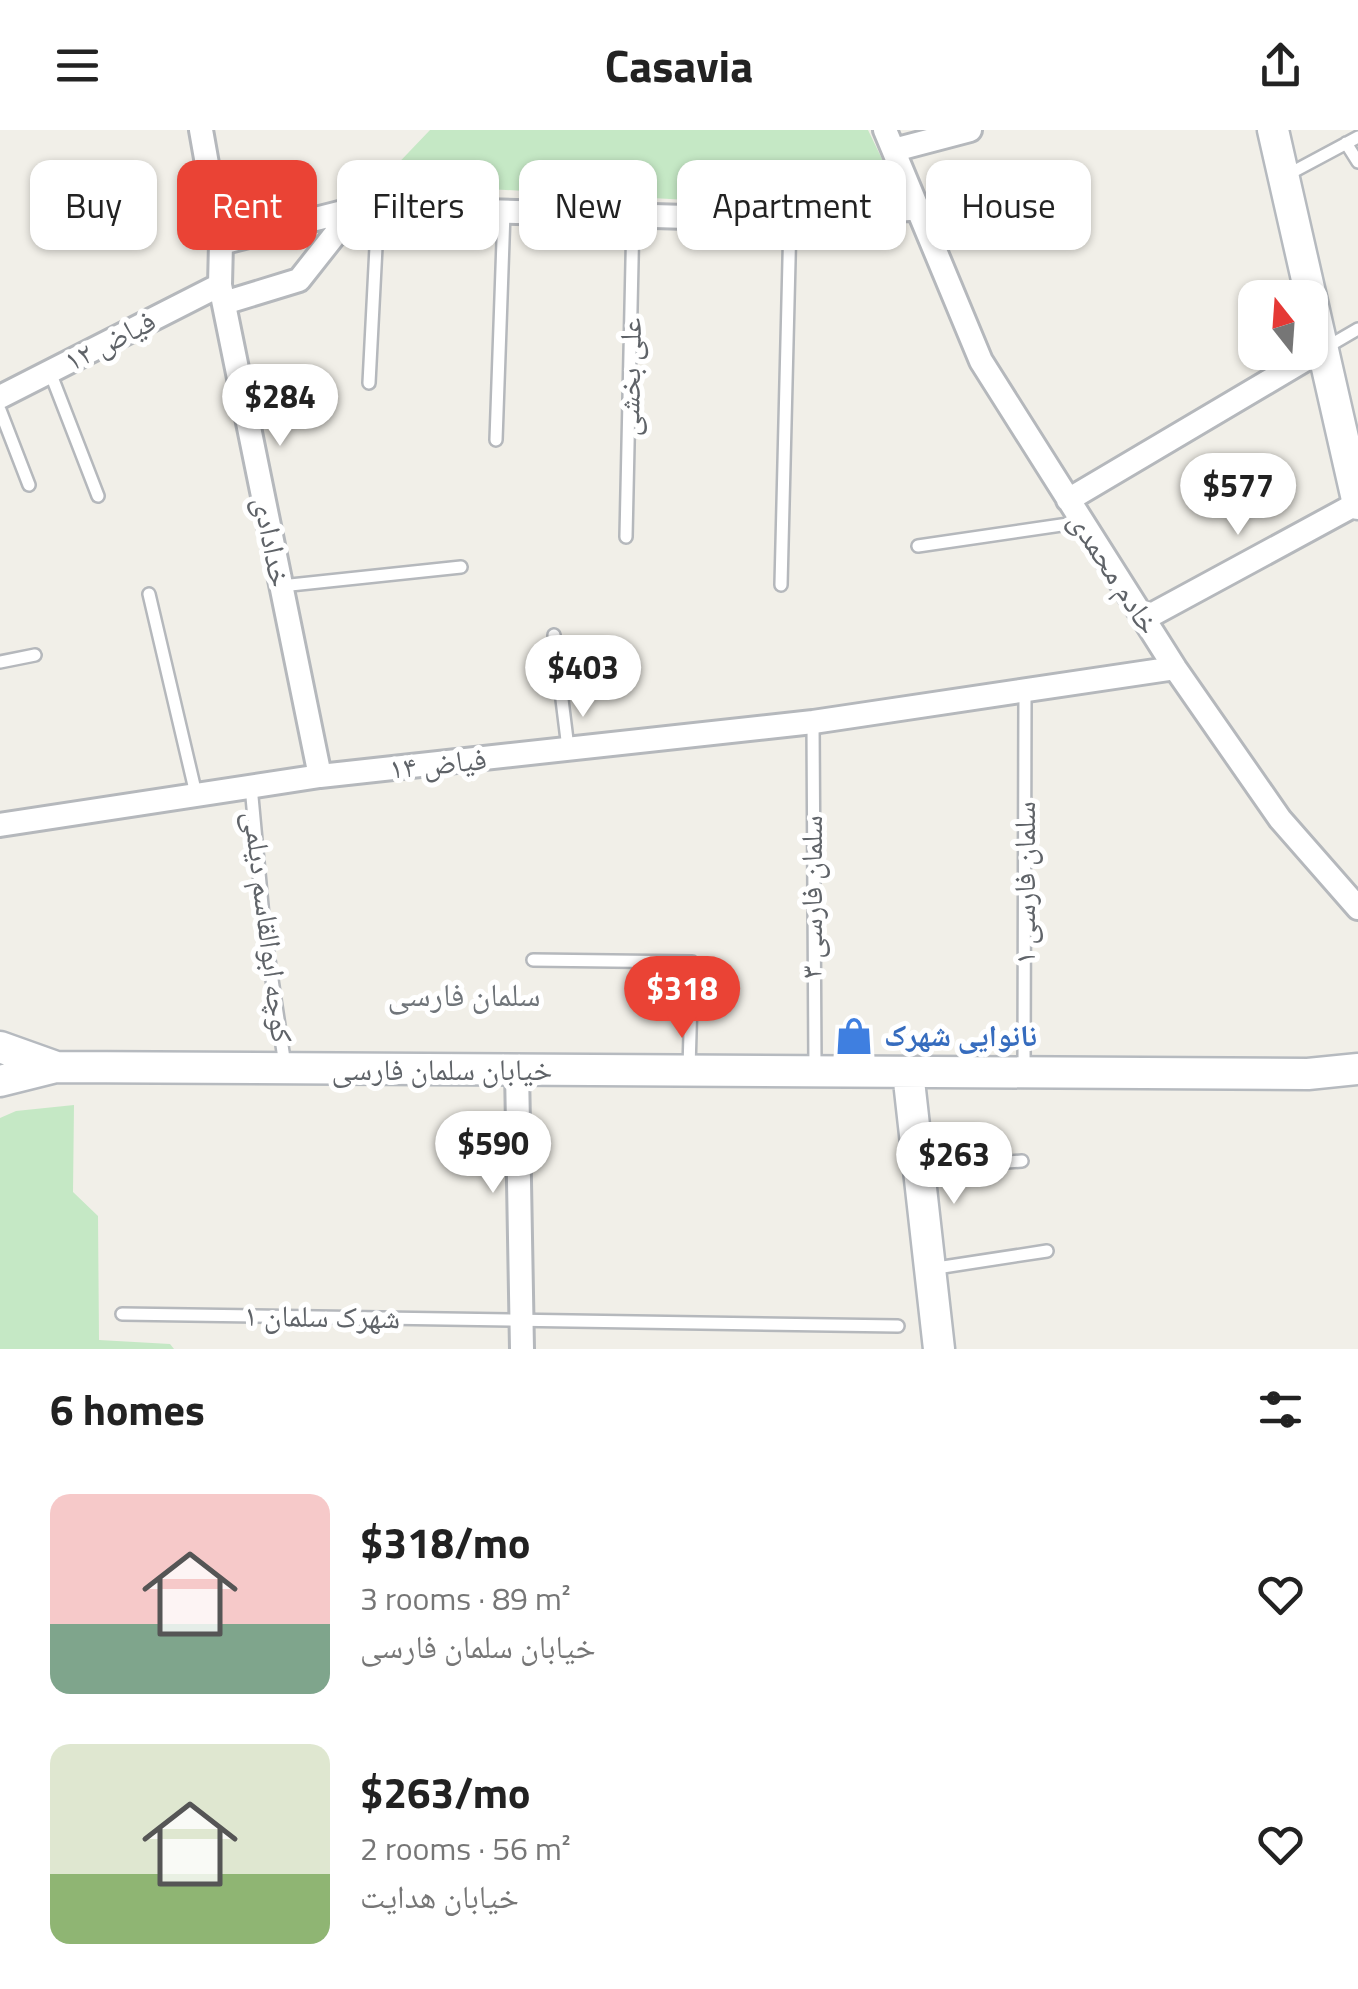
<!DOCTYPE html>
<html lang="en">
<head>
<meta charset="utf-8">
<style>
  :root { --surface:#fff; --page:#f2f2f2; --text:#222; --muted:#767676; --accent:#ea4335 }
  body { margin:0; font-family:"Titillium Web","Noto Naskh Arabic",sans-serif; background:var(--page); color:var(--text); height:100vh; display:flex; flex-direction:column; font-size:38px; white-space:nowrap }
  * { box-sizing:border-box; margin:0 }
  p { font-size:32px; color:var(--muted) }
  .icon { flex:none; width:55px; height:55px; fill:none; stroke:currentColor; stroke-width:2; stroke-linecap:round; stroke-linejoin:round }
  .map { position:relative; height:1219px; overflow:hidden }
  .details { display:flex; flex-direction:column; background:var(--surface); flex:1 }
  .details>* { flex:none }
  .banner { position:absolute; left:30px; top:30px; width:1300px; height:90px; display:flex; gap:20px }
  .needle { width:65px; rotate:343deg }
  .tools { position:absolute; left:1238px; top:150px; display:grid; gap:20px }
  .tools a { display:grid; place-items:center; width:90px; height:90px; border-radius:20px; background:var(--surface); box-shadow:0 2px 8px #0004; font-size:50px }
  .price { position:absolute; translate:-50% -85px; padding:0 22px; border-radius:35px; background:#fff; color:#222; font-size:32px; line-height:65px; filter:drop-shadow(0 2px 5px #0008) }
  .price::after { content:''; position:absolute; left:50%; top:60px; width:30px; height:22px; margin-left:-15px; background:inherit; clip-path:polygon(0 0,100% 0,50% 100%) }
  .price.active { background:var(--accent); color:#fff }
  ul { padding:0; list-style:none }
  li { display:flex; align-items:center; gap:30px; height:250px; padding:0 50px }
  li span { display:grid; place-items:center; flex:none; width:280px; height:200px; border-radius:20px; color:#555 }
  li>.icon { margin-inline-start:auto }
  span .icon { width:120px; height:120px; fill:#fffc; stroke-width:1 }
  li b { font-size:42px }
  h2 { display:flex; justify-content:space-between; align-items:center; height:120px; padding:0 50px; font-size:42px }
  .pill { padding:0 35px; border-radius:20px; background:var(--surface); box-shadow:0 2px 8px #0004; font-size:35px; line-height:90px }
  .pill.active { background:var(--accent); color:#fff }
  header { display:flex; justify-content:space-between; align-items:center; height:130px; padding:0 50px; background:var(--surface); font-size:45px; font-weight:700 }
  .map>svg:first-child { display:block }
  .green { fill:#c5e8c5 }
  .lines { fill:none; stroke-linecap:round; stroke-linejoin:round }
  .lane-casing { stroke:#b5b8bc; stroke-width:16 }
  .street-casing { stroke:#b5b8bc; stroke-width:28 }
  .secondary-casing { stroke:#b6babf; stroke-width:35 }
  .lane { stroke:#fff; stroke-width:11 }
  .street { stroke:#fff; stroke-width:22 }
  .secondary { stroke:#fff; stroke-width:30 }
  .labels { text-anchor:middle; stroke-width:10; stroke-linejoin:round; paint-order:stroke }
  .street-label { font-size:30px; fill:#5f6368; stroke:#fff }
  .shop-label { font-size:30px; font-weight:bold; fill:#366cbe; stroke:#fff; text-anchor:start }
  .neighbourhood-label { font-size:32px; fill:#70757a; stroke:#fff }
</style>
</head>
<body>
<header><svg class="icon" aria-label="menu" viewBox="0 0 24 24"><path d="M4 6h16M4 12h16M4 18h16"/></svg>Casavia<svg class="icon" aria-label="share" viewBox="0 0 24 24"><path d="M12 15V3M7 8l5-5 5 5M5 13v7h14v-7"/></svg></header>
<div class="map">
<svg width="1358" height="1219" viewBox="0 0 1358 1219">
  <rect width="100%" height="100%" fill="#f1efe8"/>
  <!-- green -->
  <path class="green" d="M 430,0 L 868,0 L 899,64 L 760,74 L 452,57 L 387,45 Z
    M 74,975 L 73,1062 L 98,1086 L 99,1210 L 170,1214 L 174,1219 L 0,1219 L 0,988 L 16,981 Z"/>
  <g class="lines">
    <!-- lane casing -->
    <g class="lane-casing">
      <path id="lane" d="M 1346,13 L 1358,32
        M 1287,45 L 1358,7
        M 1327,217 L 1358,199
        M 50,242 L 98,366
        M 369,253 L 378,78
        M 0,280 L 29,355
        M 496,310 L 504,82
        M 626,407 L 633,86
        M 918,416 L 1082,392
        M 781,455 L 790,90
        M 281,456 L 461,437
        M 149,464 L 196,664
        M 554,505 L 568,618
        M 0,532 L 35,525
        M 813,592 L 815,938
        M 251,656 L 264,797 L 285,935
        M 533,830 L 692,832 L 689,939
        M 1024,939 L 1025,563
        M 919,1038 L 1022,1031
        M 930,1139 L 1047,1121
        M 122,1184 L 898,1196"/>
    </g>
    <!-- street casing -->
    <g class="street-casing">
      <path id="street" d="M 201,0 L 221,113 L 220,155 L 320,646
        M 885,0 L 981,231 L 1175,538 L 1280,689 L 1358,778
        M 894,20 L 970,0
        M 221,113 L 355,79 L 378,78 L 790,90 L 919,78
        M 224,173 L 299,150 L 355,79
        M 0,267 L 220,155
        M 1068,370 L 1323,219
        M 1144,489 L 1358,373
        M 0,695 L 320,646 L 813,592 L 1175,538
        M 517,940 L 522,1219"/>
    </g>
    <!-- secondary casing -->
    <g class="secondary-casing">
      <path id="secondary" d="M 1273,0 L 1358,374
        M 0,917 L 56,937
        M 908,942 L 939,1219
        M 0,951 L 56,937 L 1308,944 L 1358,939"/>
    </g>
    <!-- lane -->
    <use href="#lane" class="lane"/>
    <!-- street -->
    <use href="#street" class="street"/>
    <!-- secondary -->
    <use href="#secondary" class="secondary"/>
  </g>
  <!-- icons -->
  <defs>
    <g id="shop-bare" transform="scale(3)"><path d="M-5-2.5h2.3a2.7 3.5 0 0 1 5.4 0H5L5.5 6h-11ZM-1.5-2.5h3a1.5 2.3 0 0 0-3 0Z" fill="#3f7fe0" stroke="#fff" stroke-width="2.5" paint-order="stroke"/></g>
  </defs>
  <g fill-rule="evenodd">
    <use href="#shop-bare" x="854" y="906"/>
  </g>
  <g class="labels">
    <!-- street labels -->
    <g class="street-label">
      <text transform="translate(110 211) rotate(-27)" y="10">فیاض ۱۲</text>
      <text transform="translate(630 247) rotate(-89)" y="10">علی بخشی</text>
      <text transform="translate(272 412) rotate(79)" y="10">خدادادی</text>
      <text transform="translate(1114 443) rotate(57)" y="10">خادم محمدی</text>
      <text transform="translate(438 634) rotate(-6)" y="10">فیاض ۱۴</text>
      <text transform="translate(1025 753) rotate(-90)" y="10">سلمان فارسی ۱</text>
      <text transform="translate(812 767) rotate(-90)" y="10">سلمان فارسی ۳</text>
      <text transform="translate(268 797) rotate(83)" y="10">کوچه ابوالقاسم دیلمی</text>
      <text x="442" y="950">خیابان سلمان فارسی</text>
      <text transform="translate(322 1187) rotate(1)" y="10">شهرک سلمان ۱</text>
    </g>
    <!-- shop labels -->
    <g class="shop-label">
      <text x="884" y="916">نانوایی شهرک</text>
    </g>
    <!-- neighbourhood labels -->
    <g class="neighbourhood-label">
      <text x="464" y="876">سلمان فارسی</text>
    </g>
  </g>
</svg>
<div class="tools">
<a><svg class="needle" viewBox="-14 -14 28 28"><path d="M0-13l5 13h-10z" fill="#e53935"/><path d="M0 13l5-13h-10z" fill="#767676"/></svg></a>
</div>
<b class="price" style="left:280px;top:319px">$284</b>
<b class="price" style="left:1238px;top:408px">$577</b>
<b class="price" style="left:583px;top:590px">$403</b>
<b class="price active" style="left:682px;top:911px">$318</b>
<b class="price" style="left:493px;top:1066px">$590</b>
<b class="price" style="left:954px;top:1077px">$263</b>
<div class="banner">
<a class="pill">Buy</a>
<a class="pill active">Rent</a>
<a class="pill">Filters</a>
<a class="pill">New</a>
<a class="pill">Apartment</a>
<a class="pill">House</a>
</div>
</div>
<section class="details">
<h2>6 homes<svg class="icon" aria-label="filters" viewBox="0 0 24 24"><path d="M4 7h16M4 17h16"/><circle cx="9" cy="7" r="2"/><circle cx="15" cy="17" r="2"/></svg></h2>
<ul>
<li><span style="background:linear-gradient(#f6c9c9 65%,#7fa58c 0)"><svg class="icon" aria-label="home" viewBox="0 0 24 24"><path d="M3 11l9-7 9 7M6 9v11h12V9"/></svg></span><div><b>$318/mo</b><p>3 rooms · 89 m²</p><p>خیابان سلمان فارسی</p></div><svg class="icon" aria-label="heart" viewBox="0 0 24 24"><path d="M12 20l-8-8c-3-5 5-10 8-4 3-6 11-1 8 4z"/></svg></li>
<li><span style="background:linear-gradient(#dfe7d0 65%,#8fb573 0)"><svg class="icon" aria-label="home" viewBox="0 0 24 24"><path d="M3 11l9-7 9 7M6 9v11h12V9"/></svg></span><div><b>$263/mo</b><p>2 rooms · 56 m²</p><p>خیابان هدایت</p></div><svg class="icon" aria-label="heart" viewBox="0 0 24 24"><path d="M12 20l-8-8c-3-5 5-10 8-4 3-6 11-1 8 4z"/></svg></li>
</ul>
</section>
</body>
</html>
